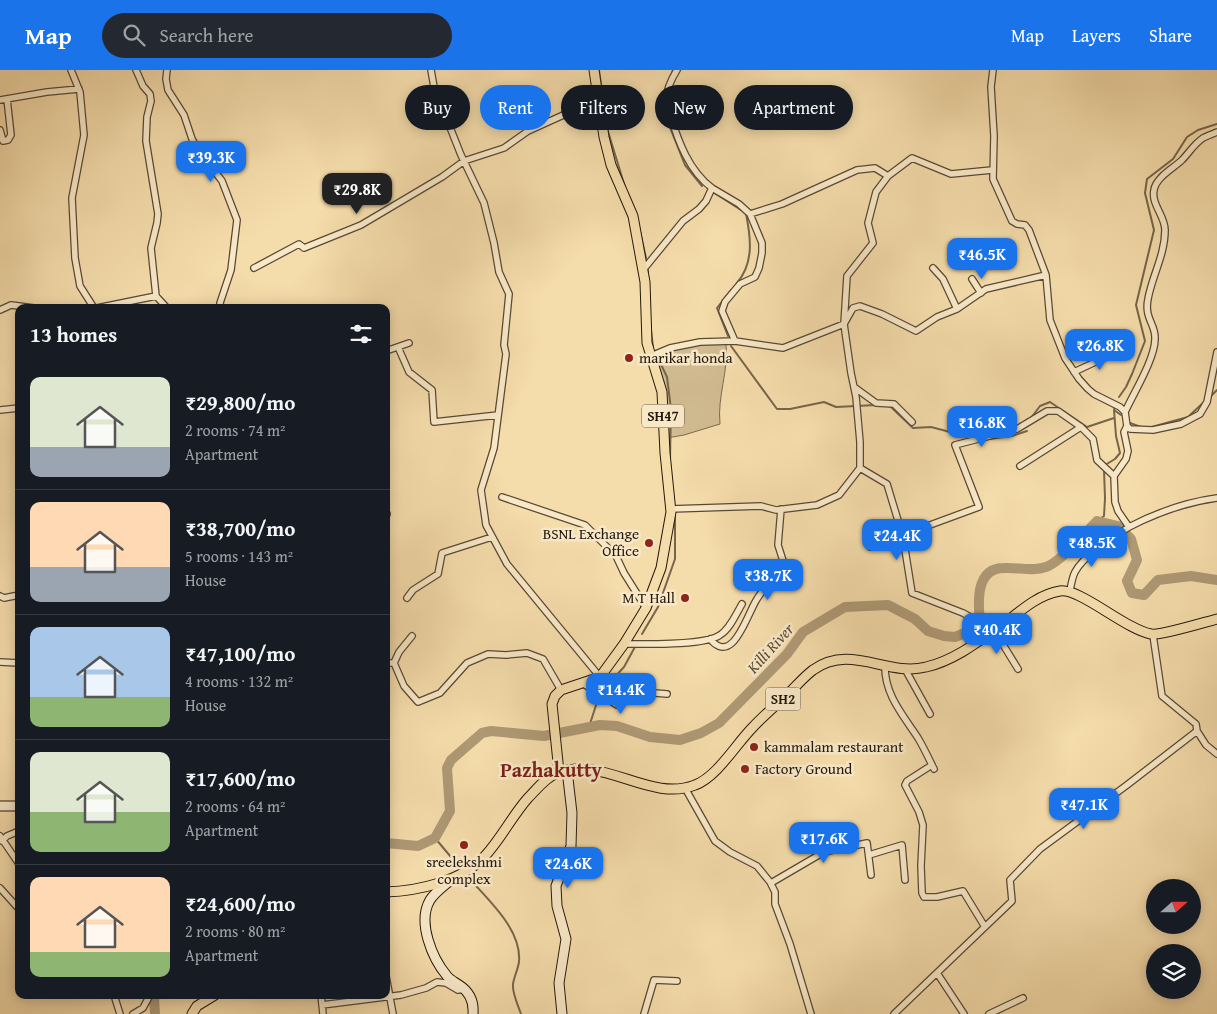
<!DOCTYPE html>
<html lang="en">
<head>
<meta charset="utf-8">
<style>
  :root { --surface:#171b24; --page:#242831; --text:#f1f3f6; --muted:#9ea1a6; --line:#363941; --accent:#1a73e8 }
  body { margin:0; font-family:"Gentium Book Plus",serif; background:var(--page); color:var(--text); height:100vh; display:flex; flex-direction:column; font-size:19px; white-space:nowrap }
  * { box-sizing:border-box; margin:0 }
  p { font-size:16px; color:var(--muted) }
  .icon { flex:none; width:28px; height:28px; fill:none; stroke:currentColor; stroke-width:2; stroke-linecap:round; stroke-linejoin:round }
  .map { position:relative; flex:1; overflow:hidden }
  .panel { position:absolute; left:15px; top:234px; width:375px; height:695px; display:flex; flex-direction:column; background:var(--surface); border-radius:10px; box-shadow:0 2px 12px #0003 }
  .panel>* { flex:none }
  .top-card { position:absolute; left:405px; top:15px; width:475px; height:45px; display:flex; gap:10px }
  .needle { width:32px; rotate:69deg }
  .tools { position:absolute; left:1146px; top:809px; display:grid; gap:10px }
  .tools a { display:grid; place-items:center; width:55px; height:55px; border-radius:50%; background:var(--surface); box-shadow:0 2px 12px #0003; font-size:25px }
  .price { position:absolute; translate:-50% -42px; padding:0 11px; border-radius:10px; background:var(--accent); color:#fff; font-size:16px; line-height:32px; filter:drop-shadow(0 1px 2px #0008) }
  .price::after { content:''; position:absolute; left:50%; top:30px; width:15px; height:11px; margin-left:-8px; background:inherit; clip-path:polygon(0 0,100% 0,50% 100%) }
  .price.selected { background:#222; color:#fff }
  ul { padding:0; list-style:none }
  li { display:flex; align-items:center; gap:15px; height:125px; padding:0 15px }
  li+li { border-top:1px solid var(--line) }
  li span { display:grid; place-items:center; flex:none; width:140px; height:100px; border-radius:10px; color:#555 }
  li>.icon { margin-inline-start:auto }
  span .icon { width:60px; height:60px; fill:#fffc; stroke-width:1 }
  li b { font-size:21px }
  h2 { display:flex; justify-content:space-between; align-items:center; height:60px; padding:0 15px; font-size:21px }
  .tag { padding:0 18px; border-radius:22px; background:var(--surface); box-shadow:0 2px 12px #0003; font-size:18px; line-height:45px }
  .tag.selected { background:var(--accent); color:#fff }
  header { display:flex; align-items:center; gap:30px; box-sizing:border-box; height:70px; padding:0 25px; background:var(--accent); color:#fff }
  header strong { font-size:24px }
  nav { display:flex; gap:28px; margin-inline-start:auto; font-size:18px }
  .search { width:350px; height:45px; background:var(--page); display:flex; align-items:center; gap:12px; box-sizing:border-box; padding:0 18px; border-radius:28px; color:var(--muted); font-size:19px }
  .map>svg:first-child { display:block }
  .green { fill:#d1bb90; stroke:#7a6a4e }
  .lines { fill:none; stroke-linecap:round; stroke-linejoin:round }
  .stream { stroke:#76654b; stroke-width:2 }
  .river { stroke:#ae9975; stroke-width:10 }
  .street-casing { stroke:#584933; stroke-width:8 }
  .secondary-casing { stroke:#23180b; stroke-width:11 }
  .primary-casing { stroke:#23180b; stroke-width:11 }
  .street { stroke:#f8e8c8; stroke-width:5.5 }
  .secondary { stroke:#f8e8c8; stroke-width:9 }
  .primary { stroke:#f5dcab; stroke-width:9 }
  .poi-dot { fill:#8f2418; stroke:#f8e8c8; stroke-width:2 }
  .labels { text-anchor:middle; stroke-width:5; stroke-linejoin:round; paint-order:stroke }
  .shield { fill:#f8e8c8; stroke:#635644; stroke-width:1 }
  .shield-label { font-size:14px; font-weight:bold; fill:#23180b }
  .poi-label { font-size:15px; fill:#23180b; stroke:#f8e8c8; text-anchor:start }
  .water-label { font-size:16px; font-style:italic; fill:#5b4c35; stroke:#f8e8c8 }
  .district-label { font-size:20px; font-weight:bold; fill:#7a1f14; stroke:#f8e8c8 }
</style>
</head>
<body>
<header>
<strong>Map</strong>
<div class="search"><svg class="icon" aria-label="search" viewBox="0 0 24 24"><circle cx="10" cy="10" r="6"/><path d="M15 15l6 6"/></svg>Search here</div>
<nav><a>Map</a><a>Layers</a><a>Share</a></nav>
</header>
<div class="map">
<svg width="1217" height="944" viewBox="0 0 1217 944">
  <rect width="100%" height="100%" fill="#f5dcab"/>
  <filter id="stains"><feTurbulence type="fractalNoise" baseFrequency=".004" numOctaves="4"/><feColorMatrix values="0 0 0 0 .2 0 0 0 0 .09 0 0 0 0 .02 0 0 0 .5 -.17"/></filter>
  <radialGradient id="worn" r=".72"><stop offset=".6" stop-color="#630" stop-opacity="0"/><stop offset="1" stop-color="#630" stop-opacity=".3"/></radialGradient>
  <!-- green -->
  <path class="green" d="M 726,274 C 729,300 717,327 720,354 L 684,365 L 667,368 L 654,291 L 658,282 L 693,275 Z"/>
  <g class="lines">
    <!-- stream -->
    <path class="stream" d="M 599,0 L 607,58 L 625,117
      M 671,6 L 673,0
      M 664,25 L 661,35 L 685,95 L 702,116
      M 713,122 L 741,140
      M 639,157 L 646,188
      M 648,201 L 648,207
      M 737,213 C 754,193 751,168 746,144
      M 651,260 L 653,277
      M 728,266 L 717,238 L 731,220
      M 731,276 L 777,339 L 790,339 L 824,332 L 836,337 L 876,335
      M 657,286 L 667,307 L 671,339 L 670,389
      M 1212,325 L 1217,320
      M 1119,327 L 1126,317 L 1132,304 L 1145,271 L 1136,235 L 1154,160 L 1145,123 L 1147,109 L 1173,89 L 1187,67 L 1198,60 L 1217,54
      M 889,336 L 891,337 L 913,358 L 931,357 L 969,367
      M 1114,340 L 1121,345
      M 1031,348 L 1040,336 L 1050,332 L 1087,357 L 1114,348
      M 1130,353 L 1141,357
      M 1148,358 L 1188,347 L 1204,332
      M 989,369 L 1012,366 L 1027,361
      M 1105,395 L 1115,389 L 1120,383 L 1116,366 L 1114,340 L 1115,336
      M 1097,451 L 1104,446 L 1105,428 L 1104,400
      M 642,564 L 658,537 L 675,489 L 675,441
      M 600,623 L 624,597 L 636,575
      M 589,657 L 598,629
      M 435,768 L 461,799
      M 468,807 C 487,829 522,859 519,892 C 518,899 514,907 513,914 C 512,923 518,935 521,944"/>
    <!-- river -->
    <path class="river" d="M 386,773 L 418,776 L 435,768 L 450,741 L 447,698 L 451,690 L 482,663 L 491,661 L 544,666 L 600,655 L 617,656 L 650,667 L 680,670 L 701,663 L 719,653 L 787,584 L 803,562 L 845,537 L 888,535 L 915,549 L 928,561 L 944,566 L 955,567 L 965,563 L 980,553 C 978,533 975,498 1004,498 C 1018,497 1032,502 1046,497 C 1061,492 1085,463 1097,451 L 1118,456 L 1131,469 L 1137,490 L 1127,511 L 1132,523 L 1144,525 L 1158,510 L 1191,506 L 1217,510
      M 155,944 L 154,929 L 156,925"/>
    <!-- street casing -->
    <g class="street-casing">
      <path id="street" d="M 71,0 L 80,22 L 84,65 L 72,128 L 75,188 L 80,216 L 94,238
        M 136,0 L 143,16 L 150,24 L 151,31 L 147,47 L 146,71 L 158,144 L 157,153 L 151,178 L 156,226
        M 167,0 L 166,9 L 168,20 L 184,45 L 192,69 L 197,78 L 222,111 L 237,150 L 231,200 L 220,233 L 221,238
        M 431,0 L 434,17 L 461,85 L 484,133 L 494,173 L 499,202 L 509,224 L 504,275 L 506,284 L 494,378 L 481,420 L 486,455 L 507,494 L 600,607
        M 993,0 L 991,17 L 994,66 L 993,109 L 1012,151 L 1017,154 L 1025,155 L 1029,160 L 1046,205 L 1050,250 L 1065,288 L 1079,309 L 1088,319 L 1094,324 L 1120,337 L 1125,342 L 1127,356 L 1130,359 L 1153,360 L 1181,354 L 1200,344 L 1207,332 L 1217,282
        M 0,30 L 47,22 L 79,19
        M 0,60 L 3,71 L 8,70 L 11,65 L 7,29
        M 712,118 L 739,134 L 750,144 L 782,134 L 857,100 L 875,98 L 888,106
        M 254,198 L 299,174 L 304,178 L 361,155 L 442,107 L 464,91 L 504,78 L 528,61 L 570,42 L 600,39
        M 933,198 L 943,209 L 957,239 L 986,219 L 1046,205
        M 643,200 L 683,151 L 699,139 L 706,131 L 712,118 C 689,101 678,71 670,44 C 669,40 666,34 666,29 C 667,20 672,8 677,0
        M 972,209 L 981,223
        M 97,238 L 156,226 L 167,238
        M 0,240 L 11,235 L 34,238
        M 735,271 L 722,241 L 725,232 L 740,214 L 755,207 L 759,198 L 762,183 L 762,173 L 750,144
        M 398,277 L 409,302 L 432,320 L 434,352 L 498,345
        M 386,281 L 409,273
        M 651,286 L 670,278 L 700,272 L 735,271 L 783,278 L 844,254 L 853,238 L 860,236 L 882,244 L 916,261 L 937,247 L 957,239
        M 1074,302 L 1106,287 L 1113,281
        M 854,317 L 876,333 L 894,334 L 912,352
        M 0,340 L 19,338
        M 1125,342 C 1133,324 1155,289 1155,269 C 1156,254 1144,249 1148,229 C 1152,206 1165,185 1165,160 C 1165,146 1151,134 1154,120 C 1156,107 1174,98 1182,90 C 1189,83 1194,74 1203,68 C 1207,66 1212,64 1217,62
        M 1020,396 L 1081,357
        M 860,398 L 887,414 L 903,467 L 912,523 L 963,543 L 994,560 L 1018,599
        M 502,427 L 585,455 L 616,486 L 624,503 L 646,538
        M 670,439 L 761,436 L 776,440 L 817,435 L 839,425 L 860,398 L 860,372 L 856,327 L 851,303 L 844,254 L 847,206 L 873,173 L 868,153 L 876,122 L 888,106 L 912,88 L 951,104 L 992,100
        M 386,444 L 387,444
        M 1129,457 C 1156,443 1187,432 1217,428
        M 870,477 L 903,467 L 911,462 L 979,437 L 955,375 L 1017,359 L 1047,341 L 1058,341 L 1081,357 L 1093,369 L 1097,390 L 1114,406
        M 1070,521 C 1071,515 1072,508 1075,502 C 1084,485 1112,468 1129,457 L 1118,441 L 1115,432 L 1114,406 L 1126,389 L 1128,381 L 1124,362 L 1127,356
        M 0,526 L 4,528 L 19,525
        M 407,528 L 413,520 L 438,504 L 442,483 L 492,467
        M 710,569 C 733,597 747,544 757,529 C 764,517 775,507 785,497 L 778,475 L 781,439
        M 624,574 C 644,574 705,576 720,565 C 730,559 736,544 742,534
        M 0,592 L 19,593
        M 386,593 L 394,593 L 404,616 L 418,632 L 440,623 L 467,593 L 488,584 L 506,585 L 527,583 L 543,589 L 561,620
        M 394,593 L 399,582 L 412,566
        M 885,595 C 884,624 903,645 918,668 C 924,678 929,689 934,699
        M 905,599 L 930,644
        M 582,613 L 617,635 L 631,621 L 667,624
        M 1197,661 L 1206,675 L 1217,684
        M 932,695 L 907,711 L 905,715 L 919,742 L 923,755 L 921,796 L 922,823 L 924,827 L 937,827 L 963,821 L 985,857
        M 685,718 L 715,771 L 730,782 L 757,796 L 770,812 L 775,822 L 775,834 L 790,874 L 811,944
        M 0,766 L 19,794
        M 2,771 L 7,766 L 19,761
        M 869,785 L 902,775 L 905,810
        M 771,813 L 824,782 L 867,773 L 871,805
        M 0,818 L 19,839
        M 937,903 L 964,944
        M 386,906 L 393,944
        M 114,925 L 120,944
        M 321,925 L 323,944
        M 322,935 L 401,925 L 426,918 L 437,912 L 446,913 L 458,920 L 465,919
        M 133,944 L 143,938 L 150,925
        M 644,944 L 654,910 L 677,911
        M 894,944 L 1012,831 L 1010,810 L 1040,779 L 1127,715 L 1197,661 L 1196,654 L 1162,626 L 1153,565
        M 989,944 L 1023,928"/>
    </g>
    <!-- secondary casing -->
    <g class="secondary-casing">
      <path id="secondary" d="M 0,736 L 19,736
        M 452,809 C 444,816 435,822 430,830 C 417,852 432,888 447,906 C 450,910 455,912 459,915 C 470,922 474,932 473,944
        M 562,944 L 559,913 L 566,869 L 557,836 L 556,816 L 571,776 L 572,743 L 567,700"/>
    </g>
    <!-- primary casing -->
    <g class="primary-casing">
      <path id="primary" d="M 559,702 L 552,634 L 555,626 L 561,620 L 600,607 L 624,574 L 646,538 L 661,498 L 671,442 L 665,383 L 662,322 L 647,273 L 645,212 L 633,146 L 611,95 L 604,67 L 594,0
        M 386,822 C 418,821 462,811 484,787 C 501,769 512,746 528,728 C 537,719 545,708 557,703 C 603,685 650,733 695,715 C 717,707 736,674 753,657 C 765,644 779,633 792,620 C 798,614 805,606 813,600 C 851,573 887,607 926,597 C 957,590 984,567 1010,549 C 1025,537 1041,524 1060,521 C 1080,518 1125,559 1151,564 C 1160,566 1205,552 1217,549
        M 192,944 L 197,936 L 215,925"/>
    </g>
    <!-- street -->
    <use href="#street" class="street"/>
    <!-- secondary -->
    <use href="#secondary" class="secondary"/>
    <!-- primary -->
    <use href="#primary" class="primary"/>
  </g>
  <!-- markers -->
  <g class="poi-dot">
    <circle cx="629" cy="288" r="5"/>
    <circle cx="649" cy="473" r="5"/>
    <circle cx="685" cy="528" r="5"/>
    <circle cx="754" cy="677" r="5"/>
    <circle cx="745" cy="699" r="5"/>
    <circle cx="464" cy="775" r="5"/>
  </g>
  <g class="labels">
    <!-- shield labels -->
    <g class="shield">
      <rect x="642" y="334.5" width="42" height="23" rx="4"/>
      <rect x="765.5" y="617.5" width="35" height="23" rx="4"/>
    </g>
    <g class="shield-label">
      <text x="663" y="351">SH47</text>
      <text x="783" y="634">SH2</text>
    </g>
    <!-- poi labels -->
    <g class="poi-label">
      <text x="639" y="293">marikar honda</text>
      <text x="639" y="469" text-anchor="end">BSNL Exchange<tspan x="639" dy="17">Office</tspan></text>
      <text x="675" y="533" text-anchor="end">M T Hall</text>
      <text x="764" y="682">kammalam restaurant</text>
      <text x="755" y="704">Factory Ground</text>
      <text x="464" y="797" text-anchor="middle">sreelekshmi<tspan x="464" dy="17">complex</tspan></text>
    </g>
    <!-- water labels -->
    <g class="water-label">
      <text transform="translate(770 578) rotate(-48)" y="6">Killi River</text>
    </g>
    <!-- district labels -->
    <g class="district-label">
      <text x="551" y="707">Pazhakutty</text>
    </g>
  </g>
  <rect width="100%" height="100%" filter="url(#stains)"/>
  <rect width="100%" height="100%" fill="url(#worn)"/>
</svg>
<div class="tools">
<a><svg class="needle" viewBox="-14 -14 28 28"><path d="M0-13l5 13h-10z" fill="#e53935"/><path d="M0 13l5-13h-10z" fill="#9ea1a6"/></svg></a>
<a><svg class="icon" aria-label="layers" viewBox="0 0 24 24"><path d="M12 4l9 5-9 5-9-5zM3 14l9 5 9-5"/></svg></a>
</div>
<b class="price" style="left:211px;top:113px">₹39.3K</b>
<b class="price selected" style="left:357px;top:145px">₹29.8K</b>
<b class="price" style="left:982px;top:210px">₹46.5K</b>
<b class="price" style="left:1100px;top:301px">₹26.8K</b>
<b class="price" style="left:982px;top:378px">₹16.8K</b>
<b class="price" style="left:897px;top:491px">₹24.4K</b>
<b class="price" style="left:1092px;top:498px">₹48.5K</b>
<b class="price" style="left:768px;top:531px">₹38.7K</b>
<b class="price" style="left:997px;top:585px">₹40.4K</b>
<b class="price" style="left:621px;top:645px">₹14.4K</b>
<b class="price" style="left:1084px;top:760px">₹47.1K</b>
<b class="price" style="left:824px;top:794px">₹17.6K</b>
<b class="price" style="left:568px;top:819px">₹24.6K</b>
<div class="top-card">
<a class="tag">Buy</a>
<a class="tag selected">Rent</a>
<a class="tag">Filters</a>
<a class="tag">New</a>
<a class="tag">Apartment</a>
</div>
<section class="panel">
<h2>13 homes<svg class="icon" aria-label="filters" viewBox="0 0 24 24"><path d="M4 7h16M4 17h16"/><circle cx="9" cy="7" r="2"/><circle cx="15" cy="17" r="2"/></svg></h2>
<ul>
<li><span style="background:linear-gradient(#dfe7d0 70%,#9aa5b1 0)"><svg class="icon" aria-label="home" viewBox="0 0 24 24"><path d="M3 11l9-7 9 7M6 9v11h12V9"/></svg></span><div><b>₹29,800/mo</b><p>2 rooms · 74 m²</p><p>Apartment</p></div></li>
<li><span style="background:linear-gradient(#ffd9b3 65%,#9aa5b1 0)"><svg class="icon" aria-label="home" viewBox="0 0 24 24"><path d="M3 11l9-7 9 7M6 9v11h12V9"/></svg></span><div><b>₹38,700/mo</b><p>5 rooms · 143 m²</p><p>House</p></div></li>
<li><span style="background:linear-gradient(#a9c7e8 70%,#8fb573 0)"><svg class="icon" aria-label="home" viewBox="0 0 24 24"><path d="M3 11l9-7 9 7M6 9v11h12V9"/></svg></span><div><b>₹47,100/mo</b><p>4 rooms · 132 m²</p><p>House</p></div></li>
<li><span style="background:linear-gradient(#dfe7d0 60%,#8fb573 0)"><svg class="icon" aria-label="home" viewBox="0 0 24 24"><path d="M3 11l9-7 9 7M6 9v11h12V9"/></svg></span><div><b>₹17,600/mo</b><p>2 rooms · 64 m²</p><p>Apartment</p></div></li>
<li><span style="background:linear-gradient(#ffd9b3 75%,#8fb573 0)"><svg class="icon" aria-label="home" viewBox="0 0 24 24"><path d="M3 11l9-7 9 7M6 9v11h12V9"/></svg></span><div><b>₹24,600/mo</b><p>2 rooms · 80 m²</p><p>Apartment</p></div></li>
</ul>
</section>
</div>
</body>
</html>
